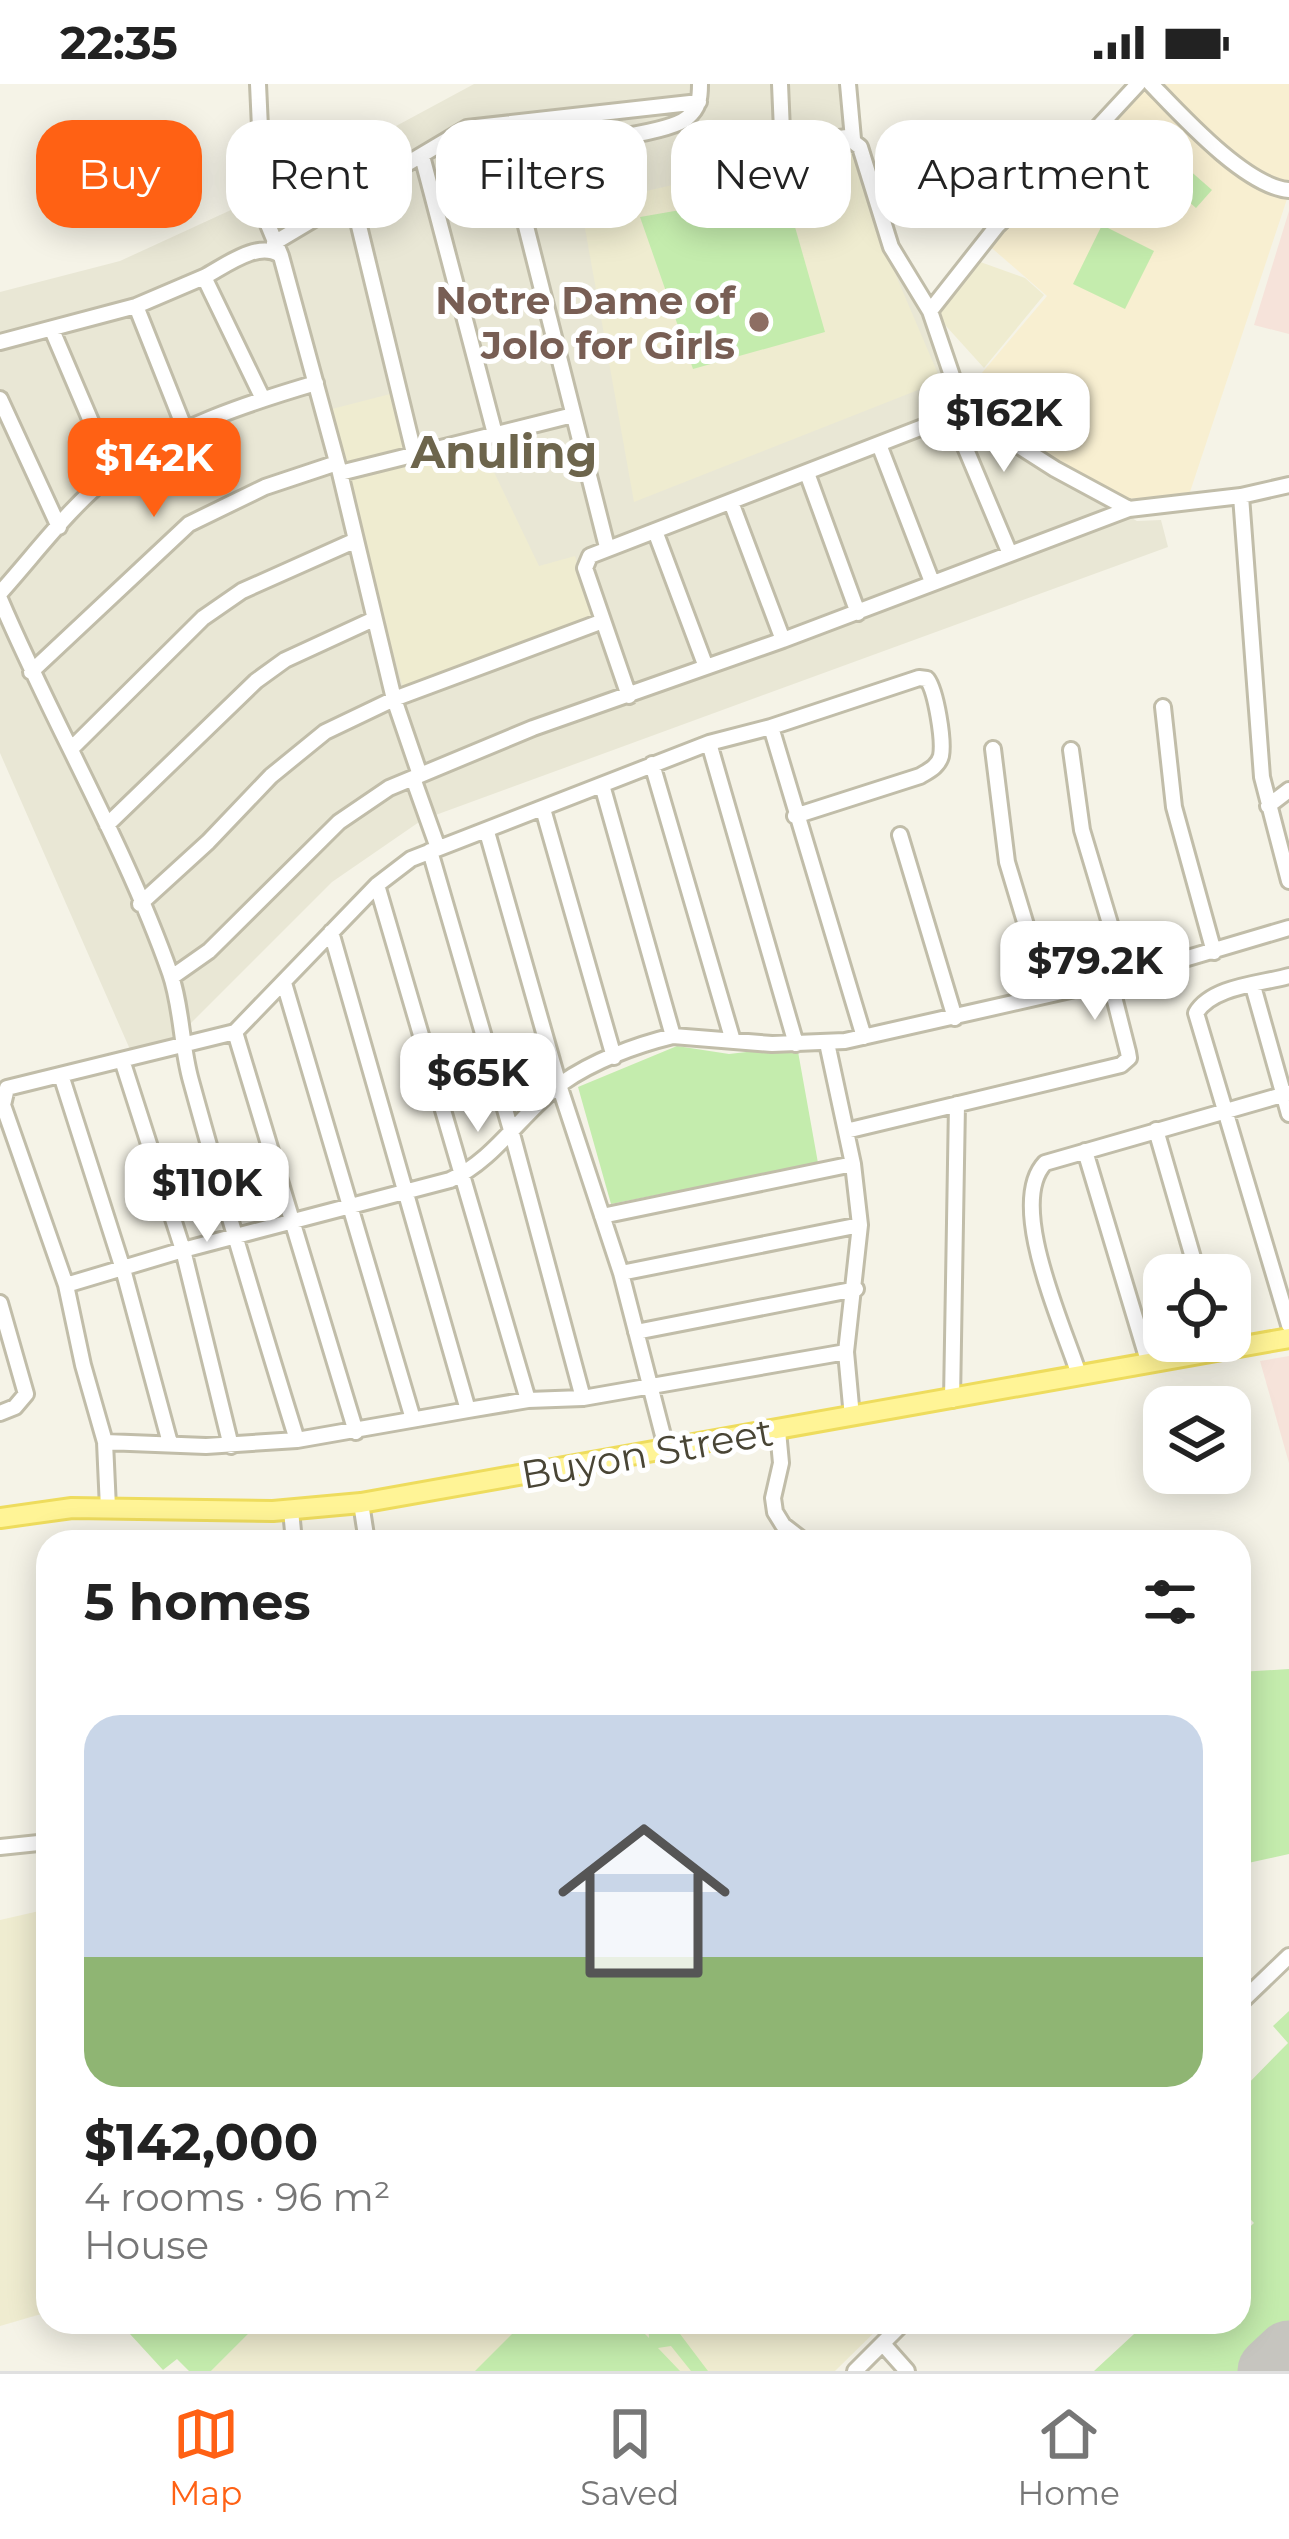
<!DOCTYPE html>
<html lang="en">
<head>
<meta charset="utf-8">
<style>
  :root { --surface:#fff; --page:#f2f2f2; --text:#222; --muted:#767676; --line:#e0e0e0; --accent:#ff6114 }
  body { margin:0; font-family:Montserrat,sans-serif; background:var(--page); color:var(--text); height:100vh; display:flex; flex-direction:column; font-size:45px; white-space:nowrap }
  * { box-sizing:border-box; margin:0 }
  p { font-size:39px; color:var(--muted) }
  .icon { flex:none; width:66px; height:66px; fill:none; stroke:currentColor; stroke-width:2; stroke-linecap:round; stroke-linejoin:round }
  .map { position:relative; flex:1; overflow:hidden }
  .side { position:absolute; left:36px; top:1446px; width:1215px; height:804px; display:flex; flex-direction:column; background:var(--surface); border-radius:36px; box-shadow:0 6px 30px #0003 }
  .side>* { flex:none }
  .hud { position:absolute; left:36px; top:36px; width:1218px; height:108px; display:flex; gap:24px }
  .fabs { position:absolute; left:1143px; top:1170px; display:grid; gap:24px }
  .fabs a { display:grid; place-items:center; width:108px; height:108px; border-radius:24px; background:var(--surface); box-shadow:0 6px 30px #0003; font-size:60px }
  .price { position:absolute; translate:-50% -102px; padding:0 27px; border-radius:24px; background:#fff; color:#222; font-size:39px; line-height:78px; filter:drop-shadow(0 3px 6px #0008) }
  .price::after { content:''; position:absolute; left:50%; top:72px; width:36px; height:27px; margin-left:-18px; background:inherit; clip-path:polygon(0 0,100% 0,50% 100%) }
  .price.current { background:var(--accent); color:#fff }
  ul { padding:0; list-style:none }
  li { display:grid; align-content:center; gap:24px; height:636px; padding:0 48px }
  li span { display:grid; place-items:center; height:372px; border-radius:36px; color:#555 }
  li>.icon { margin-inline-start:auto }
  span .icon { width:216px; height:216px; fill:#fffc; stroke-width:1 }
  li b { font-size:51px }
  h2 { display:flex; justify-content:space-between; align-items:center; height:144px; padding:0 48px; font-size:51px }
  .pill { padding:0 42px; border-radius:36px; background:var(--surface); box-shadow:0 6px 30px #0003; font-size:42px; line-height:108px }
  .pill.current { background:var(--accent); color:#fff }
  .status { display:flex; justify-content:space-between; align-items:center; height:84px; padding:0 60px; background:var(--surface); direction:ltr }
  .status svg { height:33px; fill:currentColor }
  .menu { display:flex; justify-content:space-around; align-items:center; height:168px; border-top:3px solid var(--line); background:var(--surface); font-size:33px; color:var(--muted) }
  .menu a { display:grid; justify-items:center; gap:6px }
  .menu .current { color:var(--accent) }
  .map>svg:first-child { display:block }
  .residential { fill:#e9e7d5 }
  .commercial { fill:#f8efd1 }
  .education { fill:#efecd0 }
  .medical { fill:#f6e3da }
  .green { fill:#c4ecad }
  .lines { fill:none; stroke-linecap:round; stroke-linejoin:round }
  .runway { stroke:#c6c5bf; stroke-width:69 }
  .minor-casing { stroke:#c1bda9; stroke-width:20 }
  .major-casing { stroke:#eedc5d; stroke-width:24 }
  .minor { stroke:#fff; stroke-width:14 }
  .major { stroke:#fff496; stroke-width:18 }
  .education-dot { fill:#8d6e63; stroke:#fff; stroke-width:4.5 }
  .labels { text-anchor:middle; stroke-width:10; stroke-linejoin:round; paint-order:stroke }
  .education-label { font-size:39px; font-weight:bold; fill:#785e54; stroke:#fff; text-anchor:end }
  .street-label { font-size:39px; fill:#494535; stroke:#fff }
  .quarter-label { font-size:45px; font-weight:bold; fill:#6d654c; stroke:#fff }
</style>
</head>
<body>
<div class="status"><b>22:35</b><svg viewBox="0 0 49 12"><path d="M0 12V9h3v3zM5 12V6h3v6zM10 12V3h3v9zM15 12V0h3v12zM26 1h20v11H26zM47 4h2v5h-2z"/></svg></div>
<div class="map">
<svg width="1289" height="2287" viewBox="0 0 1289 2287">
  <rect width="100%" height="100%" fill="#f5f3e7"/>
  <!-- residential -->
  <path class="residential" d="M 474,0 L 855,0 L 860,53 L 899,176 L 930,235 L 971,346 L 1137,437 L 1161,436 L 1168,463 L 422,736 L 332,798 L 173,957 L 132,970 L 0,669 L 0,208 L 120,177 L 296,96 Z"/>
  <!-- commercial -->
  <path class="commercial" d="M 1155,0 L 1289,0 L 1289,101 L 1285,103 L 1244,80 Z
    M 1149,1 L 1226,80 L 1287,115 L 1189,411 L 1126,415 L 967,323 L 964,310 L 1047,212 L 986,159 Z"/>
  <!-- education -->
  <path class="education" d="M 851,60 L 891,180 L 941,297 L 634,418 L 581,122 Z
    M 972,175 L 1025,194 L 1044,211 L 984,284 L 936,231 Z
    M 394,309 L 408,365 L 342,383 L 328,326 Z
    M 481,361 L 539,482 L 575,472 L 594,534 L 404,607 L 345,398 Z
    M 48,1825 L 48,2228 L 0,2242 L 0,1836 Z
    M 260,2238 L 885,2238 L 835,2287 L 211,2287 Z"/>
  <!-- medical -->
  <path class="medical" d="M 1289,127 L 1289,250 L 1254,241 Z
    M 1289,1272 L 1289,1379 L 1260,1277 Z"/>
  <!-- green -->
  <path class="green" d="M 1179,77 L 1212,106 L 1196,124 L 1163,95 Z
    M 785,108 L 825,248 L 693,285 L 640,133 Z
    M 1102,141 L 1154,167 L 1125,225 L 1073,200 Z
    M 677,962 L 729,970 L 797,962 L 818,1079 L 611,1120 L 578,1003 Z
    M 1289,1585 L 1289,1770 L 1239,1781 L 1239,1588 Z
    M 1289,1927 L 1289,2241 L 1239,2287 L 1094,2287 L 1147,2238 L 1239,2238 L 1239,2153 L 1254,2139 L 1239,2123 L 1239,2009 L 1288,1959 L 1273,1942 Z
    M 119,2238 L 260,2238 L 211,2287 L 189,2287 L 177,2275 L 163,2286 Z
    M 524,2238 L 633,2238 L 649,2254 L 648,2238 L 671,2238 L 708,2287 L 691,2287 L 671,2262 L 658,2264 L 680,2287 L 475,2287 Z"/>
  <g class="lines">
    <!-- runway -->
    <path class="runway" d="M 1272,2287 L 1289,2271"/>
    <!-- minor casing -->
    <g class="minor-casing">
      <path id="minor" d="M 258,0 L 264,131 L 281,172 L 340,389 L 394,615 L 420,691
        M 780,0 L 782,47 L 786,55 L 801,59 L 847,53 L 860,63 L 891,163 L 930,227 L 964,327
        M 848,0 L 853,55
        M 1151,0 C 1181,31 1246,103 1289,106
        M 422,72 L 495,350
        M 352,113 L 414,369
        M 274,159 L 467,44 L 699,18
        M 204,193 C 225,182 258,156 280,171
        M 136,222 L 186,348
        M 930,227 L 997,142 L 1074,69 L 1138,0
        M 52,246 L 113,389
        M 0,258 L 136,222 L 204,193 L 263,315
        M 0,315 L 59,443
        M 952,332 L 1010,470
        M 880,363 L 932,498
        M 340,389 L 573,331
        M 807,389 L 858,529
        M 1241,412 L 1262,693 L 1289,797
        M 731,418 L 783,556
        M 655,447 L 706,583
        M 607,463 L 507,67 C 543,62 664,53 687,34 C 699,24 700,15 700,0
        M 0,509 C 36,469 71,421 114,388 C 171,344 248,319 316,299
        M 0,515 C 53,640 125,761 170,889 C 182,923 181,962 191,997 C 224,1117 260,1237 297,1356
        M 31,588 L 189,440 L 265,403 L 337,379
        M 629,612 L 585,484 L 590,472 L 964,327 L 1055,385 L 1129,425
        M 1163,623 L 1174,723 L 1214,868
        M 771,643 L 919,594 L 927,595 C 936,607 944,656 941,672 C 938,683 928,687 920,692 L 795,732
        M 709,659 L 796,960
        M 71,665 L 203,534 L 242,507 L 354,457
        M 993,665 L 1007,778 L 1047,911
        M 1071,666 L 1082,746 L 1126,893
        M 652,680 L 733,957
        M 413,694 L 438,764
        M 602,701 L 673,952
        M 1268,722 L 1289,706
        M 543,725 L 614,973
        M 107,741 L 256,597 L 285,576 L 374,535
        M 487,748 L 559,1001 L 621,1189 L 666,1363
        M 900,751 L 955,934
        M 430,767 L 511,1046 L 583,1314
        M 377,801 L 528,1316
        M 140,820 L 208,758 L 271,692 L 325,648 L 394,615 L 603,537
        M 331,848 L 468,1326
        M 1289,892 C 1261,900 1212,902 1196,929 L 1289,1241
        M 172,893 L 209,867 L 339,738 L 389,704 L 533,644 L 783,556 L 1129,425 L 1241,412 L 1289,401
        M 284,899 L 413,1335
        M 1253,902 L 1289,1030
        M 235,948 L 356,1348
        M 827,959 L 853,1080 L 860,1141 L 846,1268 L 852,1333
        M 122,976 L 183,1166 L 231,1362
        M 61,991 L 123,1185 L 170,1359
        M 1156,1046 L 1198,1191
        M 846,1047 L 1121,981 L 1129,974 L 1128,968 L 1110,897
        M 1085,1067 L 1149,1280
        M 602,1132 L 853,1080
        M 621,1189 L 860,1141
        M 66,1201 L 183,1166 L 450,1096 C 495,1076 522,1028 562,999 C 593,977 636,961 673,952 L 772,960 L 845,957 L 1110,897 L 1289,844
        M 0,1219 L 26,1310 L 15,1323 L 0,1329
        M 636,1248 L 856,1205
        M 1079,1291 C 1064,1243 1006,1120 1045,1079 L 1289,1009
        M 952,1316 L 957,1020
        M 778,1347 L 781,1379 L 773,1414 L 775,1428 L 783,1441 L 805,1458
        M 105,1358 L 206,1362 L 297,1356 L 468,1326 L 528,1316 L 583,1314 L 846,1268
        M 361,1419 L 367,1458
        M 108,1424 L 105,1358 L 83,1281 L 66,1201 L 3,1021 L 7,1004 L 235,948 L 377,801 L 411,775 L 709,659 L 771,643 L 864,953
        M 291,1426 L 294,1458
        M 0,1763 L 48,1758
        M 1239,1920 L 1289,1872
        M 883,2260 L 907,2287
        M 855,2287 L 904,2238"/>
    </g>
    <!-- major casing -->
    <g class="major-casing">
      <path id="major" d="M 0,1434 L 72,1424 L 273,1427 L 361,1419 L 1289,1254"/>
    </g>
    <!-- minor -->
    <use href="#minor" class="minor"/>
    <!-- major -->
    <use href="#major" class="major"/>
  </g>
  <!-- markers -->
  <circle class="education-dot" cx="759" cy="238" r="12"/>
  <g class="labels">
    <!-- education labels -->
    <g class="education-label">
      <text x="735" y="230">Notre Dame of<tspan x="735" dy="45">Jolo for Girls</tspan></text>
    </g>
    <!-- street labels -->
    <g class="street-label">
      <text transform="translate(647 1369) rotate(-10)" y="14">Buyon Street</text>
    </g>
    <!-- quarter labels -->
    <g class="quarter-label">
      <text x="504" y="384">Anuling</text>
    </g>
  </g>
</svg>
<div class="fabs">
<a><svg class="icon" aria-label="locate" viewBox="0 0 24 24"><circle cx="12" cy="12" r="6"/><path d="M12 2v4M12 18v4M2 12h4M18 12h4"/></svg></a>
<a><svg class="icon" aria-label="layers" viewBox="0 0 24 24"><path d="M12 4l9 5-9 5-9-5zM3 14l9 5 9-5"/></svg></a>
</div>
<b class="price" style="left:1004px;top:391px">$162K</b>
<b class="price current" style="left:154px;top:436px">$142K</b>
<b class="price" style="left:1095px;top:939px">$79.2K</b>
<b class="price" style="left:478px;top:1051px">$65K</b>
<b class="price" style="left:207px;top:1161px">$110K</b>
<div class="hud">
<a class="pill current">Buy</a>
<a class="pill">Rent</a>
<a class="pill">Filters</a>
<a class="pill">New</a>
<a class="pill">Apartment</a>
</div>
<section class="side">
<h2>5 homes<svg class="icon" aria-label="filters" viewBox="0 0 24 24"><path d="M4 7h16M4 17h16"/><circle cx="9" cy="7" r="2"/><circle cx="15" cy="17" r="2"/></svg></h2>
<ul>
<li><span style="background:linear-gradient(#c9d6e8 65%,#8fb573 0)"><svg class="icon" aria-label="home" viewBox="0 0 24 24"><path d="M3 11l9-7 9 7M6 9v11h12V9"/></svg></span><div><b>$142,000</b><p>4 rooms · 96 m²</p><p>House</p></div></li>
</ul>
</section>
</div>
<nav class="menu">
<a class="current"><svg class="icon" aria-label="map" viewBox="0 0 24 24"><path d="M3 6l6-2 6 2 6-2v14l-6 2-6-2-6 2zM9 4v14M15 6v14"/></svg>Map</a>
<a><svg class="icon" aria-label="saved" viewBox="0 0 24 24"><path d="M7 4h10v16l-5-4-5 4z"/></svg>Saved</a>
<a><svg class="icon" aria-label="home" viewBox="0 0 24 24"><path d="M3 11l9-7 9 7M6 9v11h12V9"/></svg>Home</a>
</nav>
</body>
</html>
